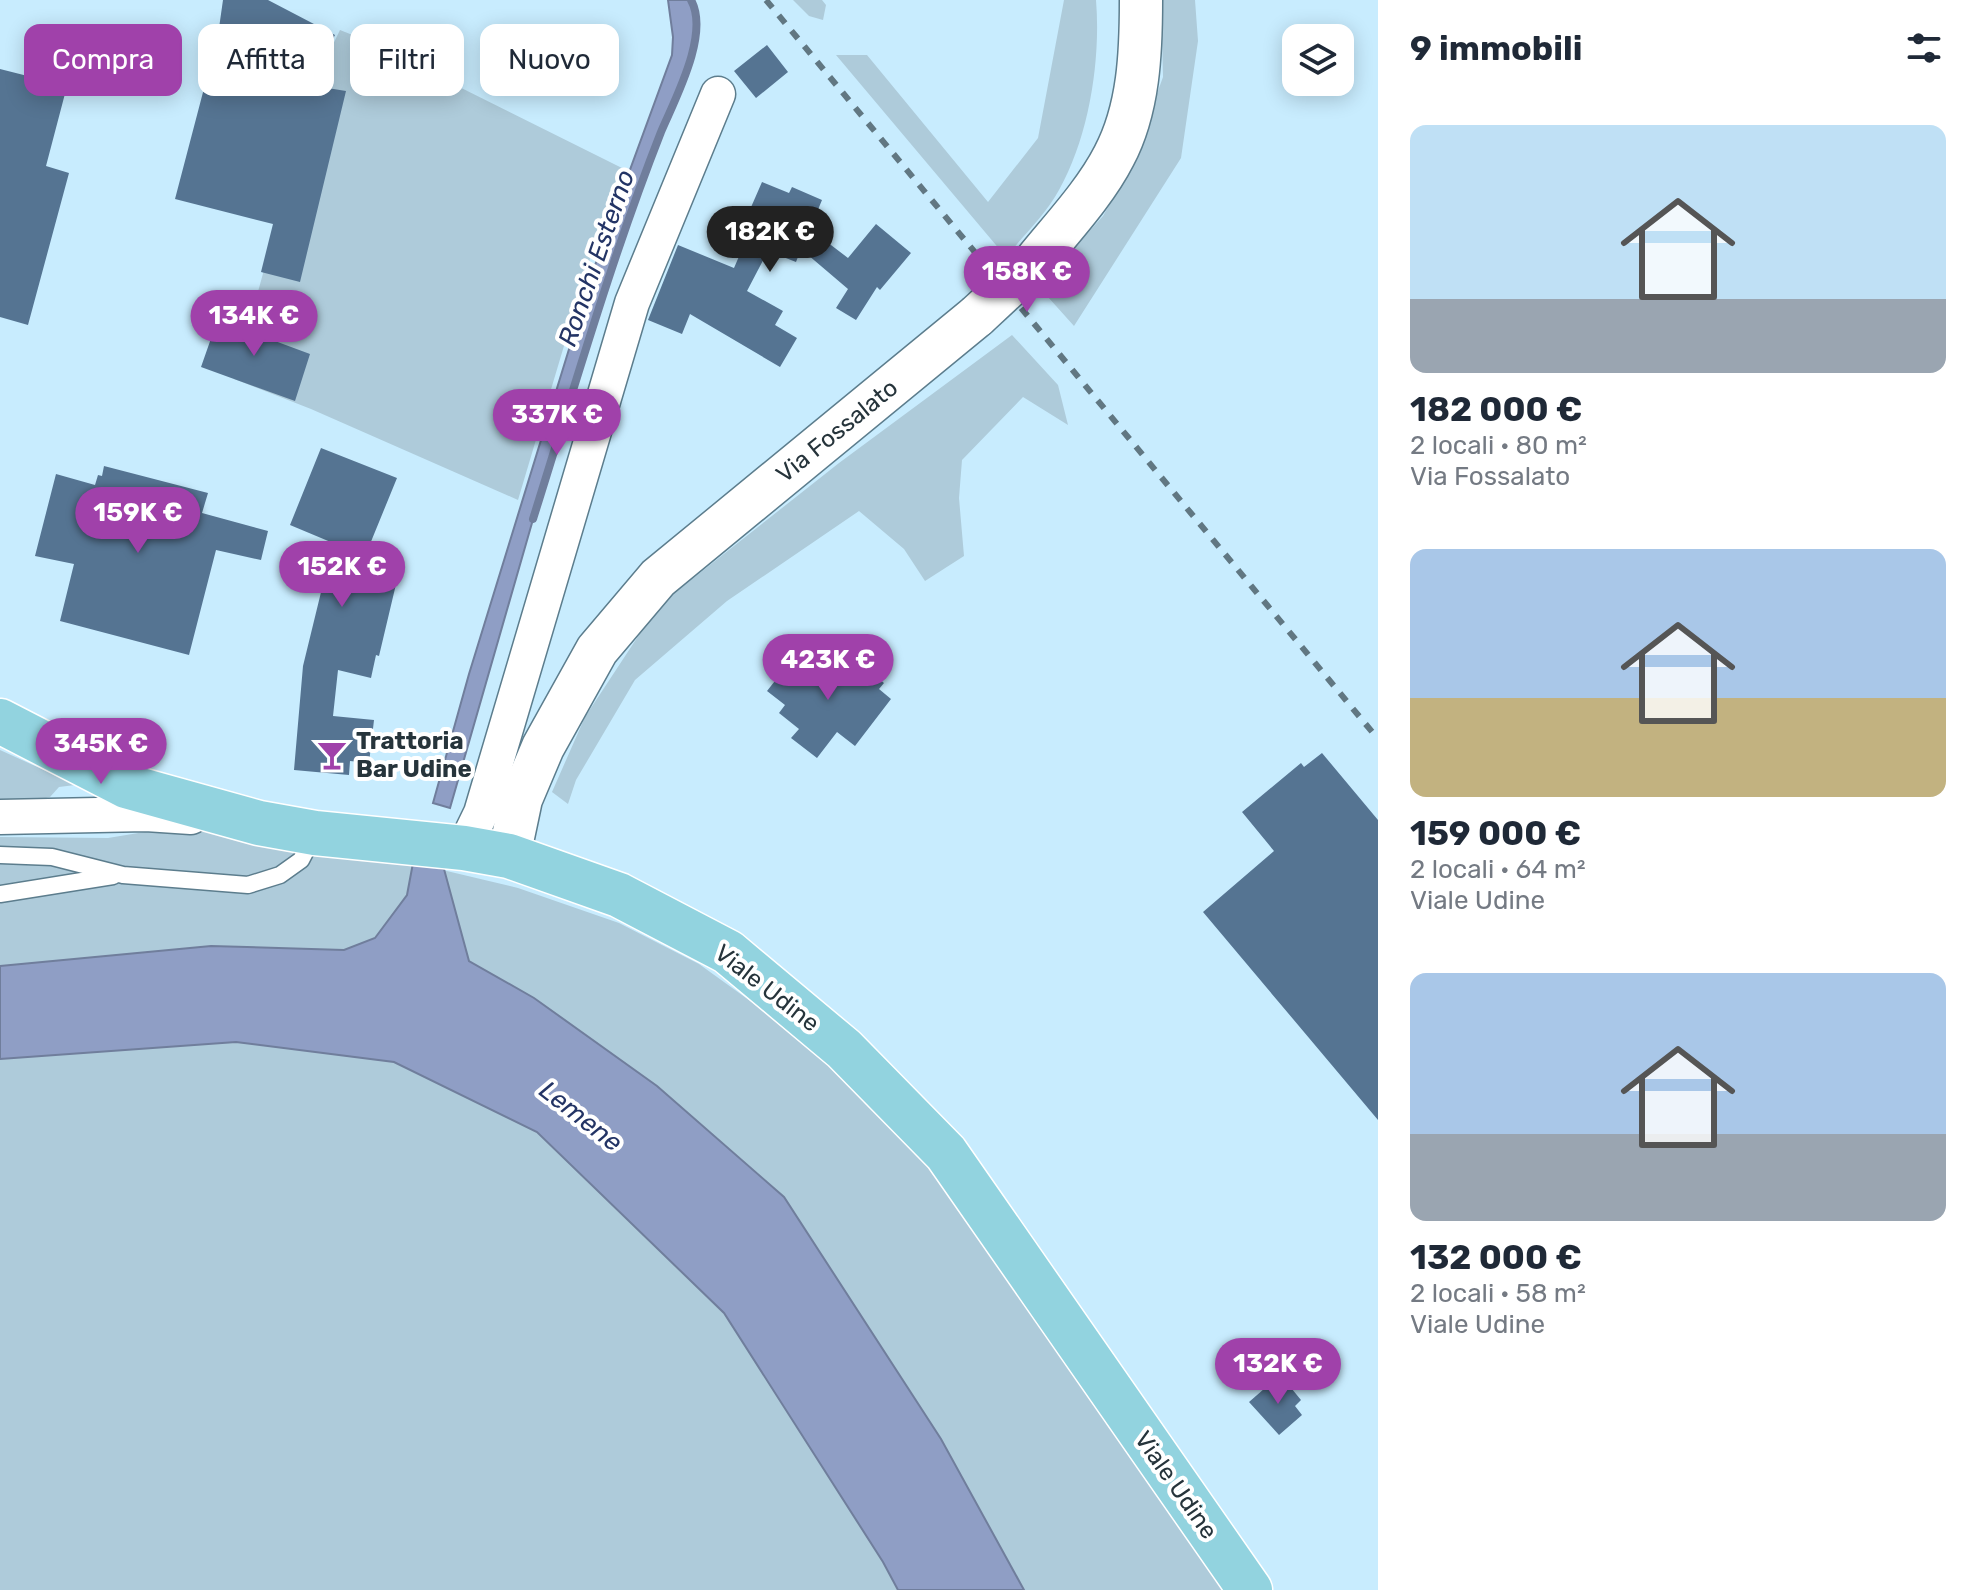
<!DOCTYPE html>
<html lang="it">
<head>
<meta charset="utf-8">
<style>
  :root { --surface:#fff; --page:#f6f6f7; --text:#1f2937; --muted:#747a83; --accent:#a041aa }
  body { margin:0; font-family:Rubik,sans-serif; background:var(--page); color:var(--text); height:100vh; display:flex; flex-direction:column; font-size:30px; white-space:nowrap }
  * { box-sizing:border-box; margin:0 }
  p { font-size:26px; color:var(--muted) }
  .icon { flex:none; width:44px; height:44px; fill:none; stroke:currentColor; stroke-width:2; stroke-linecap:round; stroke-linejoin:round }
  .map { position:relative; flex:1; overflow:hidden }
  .details { display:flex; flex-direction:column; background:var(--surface); width:600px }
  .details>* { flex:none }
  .banner { position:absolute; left:24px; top:24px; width:760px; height:72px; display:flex; gap:16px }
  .controls { position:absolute; left:1282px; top:24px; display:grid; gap:16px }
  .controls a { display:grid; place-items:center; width:72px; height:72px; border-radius:16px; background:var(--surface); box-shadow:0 4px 20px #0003; font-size:40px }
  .price { position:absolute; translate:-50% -68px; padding:0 18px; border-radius:28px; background:var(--accent); color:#fff; font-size:26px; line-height:52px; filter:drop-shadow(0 2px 4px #0008) }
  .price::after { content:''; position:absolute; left:50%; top:48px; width:24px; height:18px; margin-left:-12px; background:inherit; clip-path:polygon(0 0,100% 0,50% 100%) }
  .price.on { background:#222; color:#fff }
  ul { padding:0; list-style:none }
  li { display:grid; align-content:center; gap:16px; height:424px; padding:0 32px }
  li span { display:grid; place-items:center; height:248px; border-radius:16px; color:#555 }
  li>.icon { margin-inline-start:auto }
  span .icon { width:144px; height:144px; fill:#fffc; stroke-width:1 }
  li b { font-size:34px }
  h2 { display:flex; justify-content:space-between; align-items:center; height:96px; padding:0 32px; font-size:34px }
  .pill { padding:0 28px; border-radius:16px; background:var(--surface); box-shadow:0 4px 20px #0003; font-size:28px; line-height:72px }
  .pill.on { background:var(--accent); color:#fff }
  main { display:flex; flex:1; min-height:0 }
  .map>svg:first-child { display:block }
  .green { fill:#aecbda }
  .water { fill:#8f9ec5; stroke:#707e9c; stroke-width:2 }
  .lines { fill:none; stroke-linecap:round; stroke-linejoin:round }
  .stream { stroke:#707e9c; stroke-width:8 }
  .building { fill:#557492 }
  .service-casing { stroke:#5c7d8d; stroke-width:19 }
  .minor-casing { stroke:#5c7d8d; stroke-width:37 }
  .tertiary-casing { stroke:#5c7d8d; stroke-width:45 }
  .primary-casing { stroke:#fff; stroke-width:47 }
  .service { stroke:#fff; stroke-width:16 }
  .minor { stroke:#fff; stroke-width:34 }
  .tertiary { stroke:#fff; stroke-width:42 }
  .primary { stroke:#92d3df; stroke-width:44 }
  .rail { stroke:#617782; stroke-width:6; stroke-dasharray:10 10; stroke-linecap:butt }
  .tertiary-bridge-casing { stroke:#5c7d8d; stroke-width:45; stroke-linecap:butt }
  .tertiary-bridge { stroke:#fff; stroke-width:42 }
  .labels { text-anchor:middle; stroke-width:8; stroke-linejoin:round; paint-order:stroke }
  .street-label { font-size:24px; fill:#26343b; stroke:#fff }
  .poi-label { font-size:24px; font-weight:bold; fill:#26343b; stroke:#fff; text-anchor:start }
  .water-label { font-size:26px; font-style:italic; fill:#233465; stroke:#fff }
</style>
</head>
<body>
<main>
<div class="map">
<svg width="1378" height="1590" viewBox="0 0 1378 1590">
  <rect width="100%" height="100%" fill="#c8ecfe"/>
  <!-- green -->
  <path class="green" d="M 793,0 L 822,0 L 826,5 L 823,20 L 809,16 Z
    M 1064,0 L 1096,0 C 1101,60 1089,137 1059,190 C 1046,214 1023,236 1006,257 L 836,55 L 867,55 L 988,202 L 1038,138 Z
    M 1161,0 L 1195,0 L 1198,41 L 1181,158 L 1074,326 L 1039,287 L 1103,216 L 1130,168 L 1163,77 Z
    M 340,30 L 365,40 L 624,169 L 595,242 L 518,500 L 311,409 L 234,379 L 317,77 Z
    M 1012,335 L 1058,385 L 1068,425 L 1023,397 L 962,460 L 959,498 L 964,556 L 925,581 L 904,549 L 859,511 L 727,601 L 635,680 L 576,780 L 568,804 L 552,792 L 585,717 L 658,606 L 839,463 Z
    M 0,750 L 66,780 L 75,785 L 59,787 L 50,797 L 0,809 Z
    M 181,826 L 230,834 L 245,843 L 316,855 L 413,863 L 518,888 L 619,923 L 699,964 L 760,1008 L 826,1061 L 865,1097 L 948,1187 L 1231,1590 L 0,1590 L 0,837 L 108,838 Z"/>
  <!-- water -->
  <path class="water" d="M 668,0 L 691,0 L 696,8 L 695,47 L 626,220 L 536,509 L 450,808 L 433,803 L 469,674 L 594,268 L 672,55 L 673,37 Z
    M 413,863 L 444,869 L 469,961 L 534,998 L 657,1086 L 784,1197 L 941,1439 L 1024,1590 L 898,1590 L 883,1562 L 724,1313 L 537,1132 L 394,1062 L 236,1042 L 0,1059 L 0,966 L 211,946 L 344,950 L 375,938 L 407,895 Z"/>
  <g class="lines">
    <!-- stream -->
    <path class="stream" d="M 533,519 C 574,389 611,259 661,132 C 675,99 710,34 691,0"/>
  </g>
  <!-- building -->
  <path class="building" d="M 223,0 L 268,0 L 335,35 L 309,85 L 346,91 L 300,282 L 261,272 L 273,224 L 175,199 L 218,35 Z
    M 767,45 L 788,72 L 756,98 L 734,71 Z
    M 0,69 L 67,86 L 46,166 L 69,173 L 28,325 L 0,317 Z
    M 762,182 L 789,193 L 792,187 L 822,200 L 810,229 L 848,258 L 876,224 L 911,253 L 880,290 L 877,287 L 856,320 L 836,308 L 848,289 L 801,249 L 796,262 L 768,251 L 747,291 L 783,311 L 775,325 L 797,338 L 780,367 L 690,314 L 682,334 L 648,320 L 678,245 L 734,268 L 753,224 L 745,221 Z
    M 221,310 L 249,319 L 245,330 L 310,354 L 295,401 L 201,367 Z
    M 321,448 L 397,478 L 359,571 L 397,580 L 379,656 L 376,655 L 371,678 L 338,670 L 333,716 L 374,720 L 369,763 L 350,761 L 349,775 L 294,770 L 303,666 L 333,543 L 290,525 Z
    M 104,466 L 208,493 L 202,513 L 268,531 L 261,560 L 216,550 L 189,655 L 60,621 L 74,564 L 35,556 L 56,474 L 95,485 L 98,475 L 102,476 Z
    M 797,653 L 806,660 L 808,655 L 835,677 L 851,656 L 884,683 L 879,689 L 891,699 L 855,746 L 837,732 L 817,758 L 791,738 L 799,729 L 779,713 L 785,705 L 767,691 Z
    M 1322,753 L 1378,820 L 1378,1120 L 1203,912 L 1274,851 L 1242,812 L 1301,763 L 1304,767 Z
    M 1273,1381 L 1280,1389 L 1287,1383 L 1301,1400 L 1295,1406 L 1302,1415 L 1279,1435 L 1249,1402 Z"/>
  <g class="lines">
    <!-- service casing -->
    <g class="service-casing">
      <path id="service" d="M 0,855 L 52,857 L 123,875 L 248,885 L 280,875 L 301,860 L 314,835
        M 0,894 L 113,876"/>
    </g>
    <!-- minor casing -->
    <g class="minor-casing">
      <path id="minor" d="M 0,817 L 146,814 L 191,817
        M 464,848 L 481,813 L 632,303 L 718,94"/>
    </g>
    <!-- tertiary casing -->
    <g class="tertiary-casing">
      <path id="tertiary" d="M 1033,264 C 1060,230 1094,195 1114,156 C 1139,109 1141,52 1141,0
        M 509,856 L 521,799 L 543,747 L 597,650 L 658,578 L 977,316"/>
    </g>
    <!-- primary casing -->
    <g class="primary-casing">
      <path id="primary" d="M 0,721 L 126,786 L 259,823 L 315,833 L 464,848 L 509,856 L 619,895 L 728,952 L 844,1049 L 946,1153 L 1250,1590"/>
    </g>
    <!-- service -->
    <use href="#service" class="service"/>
    <!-- minor -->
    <use href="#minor" class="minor"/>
    <!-- tertiary -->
    <use href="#tertiary" class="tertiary"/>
    <!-- primary -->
    <use href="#primary" class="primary"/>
    <!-- rail -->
    <path class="rail" d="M 766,0 L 1378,739"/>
    <!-- tertiary-bridge casing -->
    <g class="tertiary-bridge-casing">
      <path id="tertiary-bridge" d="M 977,316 L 1033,264"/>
    </g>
    <!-- tertiary-bridge -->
    <use href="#tertiary-bridge" class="tertiary-bridge"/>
  </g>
  <!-- icons -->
  <defs>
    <g id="bar-bare" transform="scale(2.4)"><path d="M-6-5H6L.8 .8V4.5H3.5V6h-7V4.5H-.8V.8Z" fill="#a041aa" stroke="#fff" stroke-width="2.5" paint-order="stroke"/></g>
  </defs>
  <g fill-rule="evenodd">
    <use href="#bar-bare" x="332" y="755"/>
  </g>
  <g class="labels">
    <!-- street labels -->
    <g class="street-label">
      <text transform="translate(837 431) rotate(-39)" y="8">Via Fossalato</text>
      <text transform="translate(767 988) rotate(38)" y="8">Viale Udine</text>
      <text transform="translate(1176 1485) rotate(55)" y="8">Viale Udine</text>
    </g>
    <!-- poi labels -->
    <g class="poi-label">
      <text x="356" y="749">Trattoria<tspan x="356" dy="28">Bar Udine</tspan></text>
    </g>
    <!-- water labels -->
    <g class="water-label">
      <text transform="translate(596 258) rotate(-71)" y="9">Ronchi Esterno</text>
      <text transform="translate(581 1116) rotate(38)" y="9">Lemene</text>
    </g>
  </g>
</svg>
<div class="controls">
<a><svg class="icon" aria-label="layers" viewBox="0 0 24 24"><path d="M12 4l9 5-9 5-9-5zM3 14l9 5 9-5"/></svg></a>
</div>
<b class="price on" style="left:770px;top:274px">182K €</b>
<b class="price" style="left:1027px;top:314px">158K €</b>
<b class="price" style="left:254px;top:358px">134K €</b>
<b class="price" style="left:557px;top:457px">337K €</b>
<b class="price" style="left:138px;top:555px">159K €</b>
<b class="price" style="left:342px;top:609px">152K €</b>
<b class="price" style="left:828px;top:702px">423K €</b>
<b class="price" style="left:101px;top:786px">345K €</b>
<b class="price" style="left:1278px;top:1406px">132K €</b>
<div class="banner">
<a class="pill on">Compra</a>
<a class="pill">Affitta</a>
<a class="pill">Filtri</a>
<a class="pill">Nuovo</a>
</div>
</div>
<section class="details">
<h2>9 immobili<svg class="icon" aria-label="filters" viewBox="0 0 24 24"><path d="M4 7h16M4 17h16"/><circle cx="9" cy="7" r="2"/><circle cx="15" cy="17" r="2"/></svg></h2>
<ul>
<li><span style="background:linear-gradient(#bfe0f5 70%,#9aa5b1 0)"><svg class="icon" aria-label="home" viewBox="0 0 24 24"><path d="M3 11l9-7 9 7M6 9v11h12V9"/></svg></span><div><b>182 000 €</b><p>2 locali · 80 m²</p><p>Via Fossalato</p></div></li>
<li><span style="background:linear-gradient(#a9c7e8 60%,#c2b280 0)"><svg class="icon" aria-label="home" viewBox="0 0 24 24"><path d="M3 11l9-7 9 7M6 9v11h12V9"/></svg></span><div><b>159 000 €</b><p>2 locali · 64 m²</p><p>Viale Udine</p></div></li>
<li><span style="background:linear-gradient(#a9c7e8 65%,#9aa5b1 0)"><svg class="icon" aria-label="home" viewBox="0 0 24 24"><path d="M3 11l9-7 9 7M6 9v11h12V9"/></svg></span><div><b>132 000 €</b><p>2 locali · 58 m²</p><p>Viale Udine</p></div></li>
</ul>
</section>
</main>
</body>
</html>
